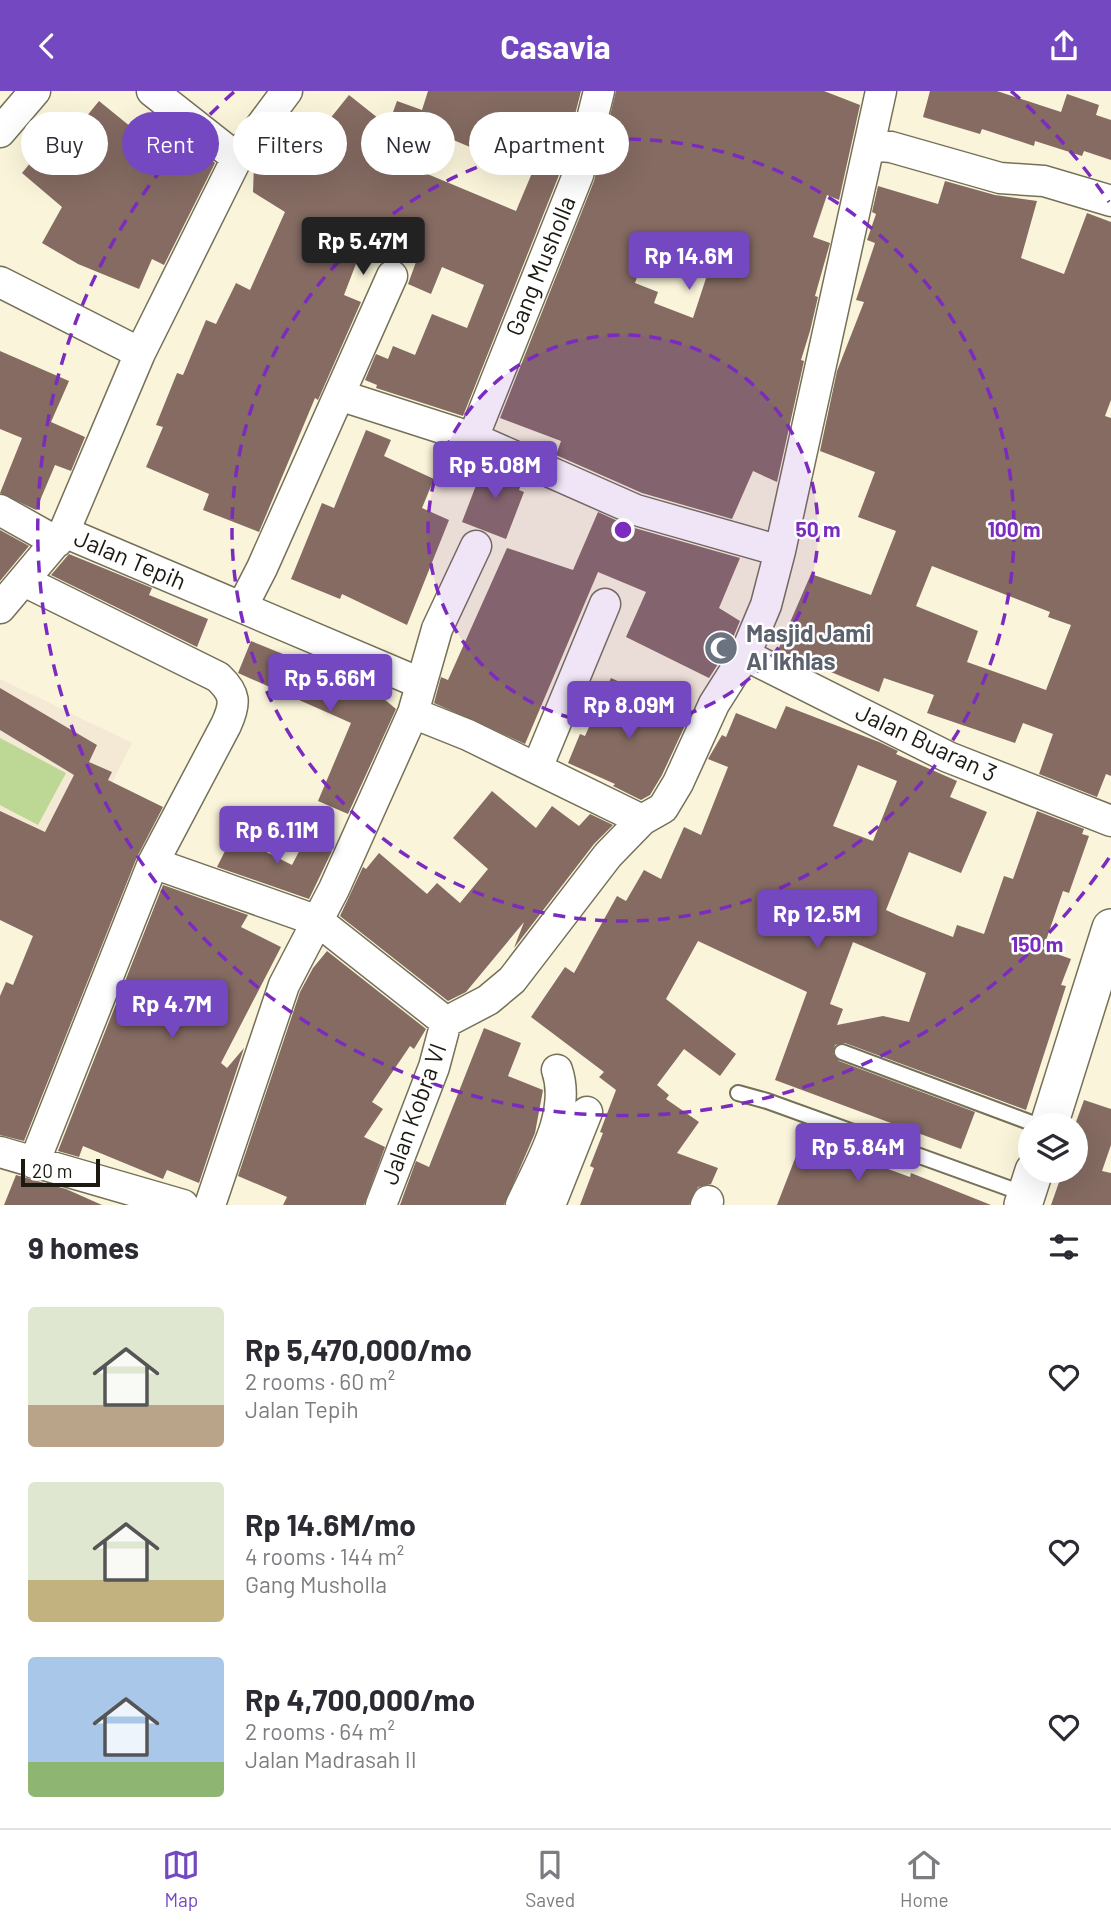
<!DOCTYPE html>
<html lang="en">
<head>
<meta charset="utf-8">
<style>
  :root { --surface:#fff; --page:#f2f2f3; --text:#2b2b33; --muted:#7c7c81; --line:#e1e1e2; --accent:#7448c0 }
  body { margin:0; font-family:Barlow,sans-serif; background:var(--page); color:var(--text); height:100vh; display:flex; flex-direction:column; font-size:26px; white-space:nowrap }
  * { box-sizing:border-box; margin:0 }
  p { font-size:23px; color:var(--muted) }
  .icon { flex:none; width:38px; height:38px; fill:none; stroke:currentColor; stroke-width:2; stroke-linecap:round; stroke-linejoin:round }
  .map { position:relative; height:1114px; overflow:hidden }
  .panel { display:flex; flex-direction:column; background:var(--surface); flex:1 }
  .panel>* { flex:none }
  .banner { position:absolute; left:21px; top:21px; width:700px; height:63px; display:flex; gap:14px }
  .fabs { position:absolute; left:1018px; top:1022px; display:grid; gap:14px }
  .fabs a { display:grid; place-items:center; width:70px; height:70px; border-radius:50%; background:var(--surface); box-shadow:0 7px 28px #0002; font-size:35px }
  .scale { position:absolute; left:21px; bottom:18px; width:79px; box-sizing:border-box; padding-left:7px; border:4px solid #1b1910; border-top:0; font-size:19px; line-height:24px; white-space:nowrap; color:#1b1910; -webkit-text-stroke:5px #fff; paint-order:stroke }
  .price { position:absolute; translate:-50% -60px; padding:0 16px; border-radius:7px; background:var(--accent); color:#fff; font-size:23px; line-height:46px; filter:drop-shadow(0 2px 4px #0008) }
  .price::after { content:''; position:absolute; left:50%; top:42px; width:21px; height:16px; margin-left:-10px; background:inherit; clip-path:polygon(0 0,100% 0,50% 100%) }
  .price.on { background:#222; color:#fff }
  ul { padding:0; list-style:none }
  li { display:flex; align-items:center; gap:21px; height:175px; padding:0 28px }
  li span { display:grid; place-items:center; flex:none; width:196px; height:140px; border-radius:7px; color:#555 }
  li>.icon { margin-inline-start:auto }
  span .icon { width:84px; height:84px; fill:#fffc; stroke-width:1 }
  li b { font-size:30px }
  h2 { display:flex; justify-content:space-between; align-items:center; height:84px; padding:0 28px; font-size:30px }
  .chip { padding:0 24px; border-radius:32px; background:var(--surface); box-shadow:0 7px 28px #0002; font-size:24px; line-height:63px }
  .chip.on { background:var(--accent); color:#fff }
  header { display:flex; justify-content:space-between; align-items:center; height:91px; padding:0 28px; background:var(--accent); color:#fff; font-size:32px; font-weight:700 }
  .menu { display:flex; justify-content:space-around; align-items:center; height:98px; border-top:2px solid var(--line); background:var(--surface); font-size:19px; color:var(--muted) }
  .menu a { display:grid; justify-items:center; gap:4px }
  .menu .on { color:var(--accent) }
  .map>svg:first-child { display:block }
  .education { fill:#f3e9d4 }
  .green { fill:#bdd894 }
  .building { fill:#856b62; fill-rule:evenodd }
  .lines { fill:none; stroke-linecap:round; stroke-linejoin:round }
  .service-casing { stroke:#757058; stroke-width:18 }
  .minor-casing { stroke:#757058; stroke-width:33 }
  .tertiary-casing { stroke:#757058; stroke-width:40 }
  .service { stroke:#fff; stroke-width:14 }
  .minor { stroke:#fff; stroke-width:30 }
  .tertiary { stroke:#fff; stroke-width:37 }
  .ring { fill:none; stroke:#7b2cbf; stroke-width:3.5; stroke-dasharray:12 9 }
  .labels { text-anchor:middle; stroke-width:5; stroke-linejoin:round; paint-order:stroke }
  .street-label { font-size:24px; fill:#1b1910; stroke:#fff }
  .worship-label { font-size:24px; font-weight:bold; fill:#5b616d; stroke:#fff; text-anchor:start }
  .centre { fill:#7b2cbf; stroke:#fff; stroke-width:3.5 }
  .ring-label { font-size:21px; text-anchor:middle; font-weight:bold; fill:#7b2cbf; stroke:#fff; stroke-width:5; stroke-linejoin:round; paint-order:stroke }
</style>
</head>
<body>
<header><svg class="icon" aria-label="back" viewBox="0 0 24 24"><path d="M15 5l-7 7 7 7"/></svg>Casavia<svg class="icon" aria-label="share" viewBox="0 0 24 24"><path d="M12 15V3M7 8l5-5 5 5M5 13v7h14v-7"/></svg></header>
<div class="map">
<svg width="1111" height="1114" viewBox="0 0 1111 1114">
  <rect width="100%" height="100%" fill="#faf5da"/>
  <!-- education -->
  <path class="education" d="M 0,588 L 132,652 L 56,804 L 0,778 Z"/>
  <!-- green -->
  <path class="green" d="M 0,647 L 66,682 L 38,734 L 0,714 Z"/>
  <!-- building -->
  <path class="building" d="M 428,0 L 581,0 L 561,79 L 463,325 L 376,297 L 377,294 L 365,289 L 376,263 L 388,268 L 393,255 L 415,264 L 432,223 L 467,237 L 484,194 L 442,176 L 431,203 L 408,193 L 416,171 L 364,152 L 344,204 L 361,211 L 318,309 L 315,307 L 259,441 L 203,419 L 209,403 L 146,376 L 163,336 L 156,334 L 177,282 L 183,284 L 206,229 L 216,233 L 236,192 L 250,199 L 285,121 L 253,101 L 254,73 L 267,56 L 288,80 L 349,4 L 388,35 L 397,10 L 422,19 ZM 439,43 L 532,82 L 516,120 L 425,82 Z
    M 616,0 L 824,0 L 860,14 L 839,109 L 827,104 L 813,146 L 830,152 L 815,205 L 818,206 L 810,240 L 801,269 L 804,270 L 777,391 L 753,380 L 732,428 L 642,402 L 556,364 L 561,350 L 500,327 L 594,90 ZM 649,152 L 710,175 L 693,227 L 654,212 L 658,201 L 635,192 Z
    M 930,0 L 997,0 L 1061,21 L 1067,3 L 1099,14 L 1096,24 L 1111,29 L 1111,69 L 1084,60 L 1082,65 L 1035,50 L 1034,55 L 982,38 L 980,43 L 923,26 Z
    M 99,10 L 131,36 L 140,25 L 166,47 L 196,66 L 199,59 L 215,72 L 164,174 L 152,168 L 139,198 L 78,173 L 42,152 L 62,116 L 22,82 L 45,54 L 56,63 Z
    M 945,90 L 995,104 L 1037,110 L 1021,167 L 1064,183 L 1087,122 L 1111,131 L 1111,309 L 1105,325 L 1111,327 L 1111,685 L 1106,683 L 1097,706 L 1039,683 L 1053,643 L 1023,632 L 1015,652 L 927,622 L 934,604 L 884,587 L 879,601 L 778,559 L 811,483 L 871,504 L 896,440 L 858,426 L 875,381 L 820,360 L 837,280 L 864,211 L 856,209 L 875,152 L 867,149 L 876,123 L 872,121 L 878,95 L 938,113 ZM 932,475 L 1050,521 L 1048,526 L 1071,534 L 1046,599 L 967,571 L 978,540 L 916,515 Z
    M 0,260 L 69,290 L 51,331 L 85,346 L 71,380 L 55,374 L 36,419 L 0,402 L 22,347 L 0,338 Z
    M 366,339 L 391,349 L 384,365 L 434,388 L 422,417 L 449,429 L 407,534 L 342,503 L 340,508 L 291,488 L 322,412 L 334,417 Z
    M 485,371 L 523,388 L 519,399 L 524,401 L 506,448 L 462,431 Z
    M 598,421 L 631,436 L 740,467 L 719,517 L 740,530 L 729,556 L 709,587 L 626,546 L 646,501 L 598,481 L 525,653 L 434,612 L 441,586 L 448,589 L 507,457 L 573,479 Z
    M 0,439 L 29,455 L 0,490 Z
    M 69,463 L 152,497 L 149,504 L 208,528 L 197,556 L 51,484 Z
    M 251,550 L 344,588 L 347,580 L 375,592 L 381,596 L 377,602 L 396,618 L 348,723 L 318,710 L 351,632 L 238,582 Z
    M 611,587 L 648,604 L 645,609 L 688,628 L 662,684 L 650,704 L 641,709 L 613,695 L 615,693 L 568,672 L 580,643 L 585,645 Z
    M 0,597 L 97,654 L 89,671 L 112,681 L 108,689 L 163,716 L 137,766 L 24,1050 L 0,1044 L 0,905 L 6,891 L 13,894 L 33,845 L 0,829 L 0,720 L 45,741 L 74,684 L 0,639 Z
    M 786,615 L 879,651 L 898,660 L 896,663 L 957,690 L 950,706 L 987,721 L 961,782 L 909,761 L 886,819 L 899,825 L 953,846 L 957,834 L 984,843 L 1004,785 L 1013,788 L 1037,720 L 1084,738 L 1082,743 L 1089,745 L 1069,802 L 1063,800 L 1043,858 L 1071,868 L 1061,894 L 1066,895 L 1026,1019 L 845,952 L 835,954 L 833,963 L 839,970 L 975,1021 L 961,1058 L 775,989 L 807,901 L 698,850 L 666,908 L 736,963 L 720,985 L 684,958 L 657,994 L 669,1004 L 666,1008 L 699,1031 L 677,1062 L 718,1077 L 711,1093 L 698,1096 L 689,1114 L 580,1114 L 594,1077 L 590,1075 L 603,1042 L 600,1041 L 616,999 L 599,986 L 604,981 L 531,926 L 565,876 L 574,882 L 617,805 L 626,810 L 644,779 L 661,788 L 684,736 L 701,744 L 728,676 L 708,668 L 722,644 L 726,646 L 736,622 L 776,638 ZM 858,674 L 897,690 L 873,750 L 833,735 ZM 853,851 L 926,882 L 909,931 L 883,925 L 837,934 L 843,918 L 830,913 Z
    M 492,700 L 536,737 L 552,715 L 579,735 L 590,723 L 613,734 L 594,753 L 514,857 L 524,831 L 466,901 L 448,910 L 340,825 L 363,776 L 366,778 L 379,762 L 427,803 L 437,792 L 460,812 L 488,778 L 453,747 Z
    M 233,744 L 292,774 L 306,747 L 332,760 L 309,808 L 217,776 Z
    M 163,794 L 248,824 L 241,836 L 281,856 L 221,972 L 227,977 L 244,957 L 199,1092 L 167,1079 L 163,1088 L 83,1055 L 79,1066 L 58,1060 Z
    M 327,860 L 426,938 L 414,958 L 410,955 L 372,1011 L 383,1018 L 364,1046 L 385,1056 L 364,1114 L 283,1114 L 287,1106 L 238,1085 L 300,901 L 313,877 Z
    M 484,937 L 521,952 L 508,985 L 543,999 L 535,1042 L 504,1114 L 400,1114 L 416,1070 L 429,1076 Z
    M 1084,1009 L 1111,1018 L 1111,1054 L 1102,1080 L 1111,1082 L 1111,1114 L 1051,1114 L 1063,1080 L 1076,1080 L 1076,1031 Z
    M 803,1047 L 910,1086 L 911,1082 L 991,1114 L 777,1114 Z
    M 16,1084 L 66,1098 L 102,1114 L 4,1114 Z"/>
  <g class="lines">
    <!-- service casing -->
    <g class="service-casing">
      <path id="service" d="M 842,961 L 1037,1034
        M 738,1002 L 767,1010 L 1025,1103"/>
    </g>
    <!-- minor casing -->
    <g class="minor-casing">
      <path id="minor" d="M 152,0 L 237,67
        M 0,41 L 35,0
        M 870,54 L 891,56 L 1000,87 L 1044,90 L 1111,110
        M 0,191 L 140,262
        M 339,304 L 473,347 L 636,419 L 780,460
        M 473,347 L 578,84 L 599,0
        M 0,419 L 57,451
        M 64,441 L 420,592
        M 24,490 L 218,586 C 236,603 236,612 226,634 L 153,772 L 34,1072
        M 242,516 L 262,477 L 392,185
        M 0,517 L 64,441 L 140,262 L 237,67 L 287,0
        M 745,564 L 948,666 L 1111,730
        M 413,622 L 468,644 L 642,729
        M 537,677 L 605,513
        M 153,772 L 318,830 L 446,931
        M 446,931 L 488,909 L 512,889 L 608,764 L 642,729 L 663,717 L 678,692 L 714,613 L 745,564 L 766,514 L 780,460 L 881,0
        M 0,1061 L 183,1114
        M 210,1114 L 284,894 L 334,798 L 413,622 L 437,538 L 476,455
        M 381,1114 L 434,976 L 446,931
        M 521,1114 C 539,1074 572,1023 557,979
        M 550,1114 L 587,1021
        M 706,1114 L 708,1110"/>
    </g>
    <!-- tertiary casing -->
    <g class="tertiary-casing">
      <path id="tertiary" d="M 1049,1034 L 1111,837
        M 1023,1114 L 1034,1080"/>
    </g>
    <!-- service -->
    <use href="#service" class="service"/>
    <!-- minor -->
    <use href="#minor" class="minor"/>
    <!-- tertiary -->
    <use href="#tertiary" class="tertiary"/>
  </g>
  <!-- distance rings -->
  <circle cx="623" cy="439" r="195" fill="#7b2cbf" fill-opacity=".12"/>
  <g class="ring">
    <circle cx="623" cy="439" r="195"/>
    <circle cx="623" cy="439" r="391"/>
    <path d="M1109 767A586 586 0 1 1 235 0M1011 0A586 586 0 0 1 1109 111"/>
  </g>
  <!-- icons -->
  <defs>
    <g id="mosque-disc" transform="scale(1.75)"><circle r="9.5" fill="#6b7280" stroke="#fff"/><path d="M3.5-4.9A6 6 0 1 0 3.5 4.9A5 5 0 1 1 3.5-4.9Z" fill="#fff"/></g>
  </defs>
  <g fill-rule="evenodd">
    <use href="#mosque-disc" x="721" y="557"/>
  </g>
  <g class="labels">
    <!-- street labels -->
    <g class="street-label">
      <text transform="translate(541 175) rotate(-68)" y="8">Gang Musholla</text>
      <text transform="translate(130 469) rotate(23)" y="8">Jalan Tepih</text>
      <text transform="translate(926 652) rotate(25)" y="8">Jalan Buaran 3</text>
      <text transform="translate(414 1023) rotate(-70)" y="8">Jalan Kobra VI</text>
    </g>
    <!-- worship labels -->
    <g class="worship-label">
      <text x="746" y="551">Masjid Jami<tspan x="746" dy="28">Al Ikhlas</tspan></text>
    </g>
  </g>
  <circle cx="623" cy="439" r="10" class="centre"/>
  <g class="ring-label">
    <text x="818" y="446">50 m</text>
    <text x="1014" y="446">100 m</text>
    <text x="1037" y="861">150 m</text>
  </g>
</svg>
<div class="fabs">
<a><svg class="icon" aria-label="layers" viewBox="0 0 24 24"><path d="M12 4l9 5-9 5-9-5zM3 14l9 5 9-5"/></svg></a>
</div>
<div class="scale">20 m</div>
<b class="price on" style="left:363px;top:186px">Rp 5.47M</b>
<b class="price" style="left:689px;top:201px">Rp 14.6M</b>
<b class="price" style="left:495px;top:410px">Rp 5.08M</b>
<b class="price" style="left:330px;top:623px">Rp 5.66M</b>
<b class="price" style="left:629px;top:650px">Rp 8.09M</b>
<b class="price" style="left:277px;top:775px">Rp 6.11M</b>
<b class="price" style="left:817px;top:859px">Rp 12.5M</b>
<b class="price" style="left:172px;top:949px">Rp 4.7M</b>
<b class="price" style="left:858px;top:1092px">Rp 5.84M</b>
<div class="banner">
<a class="chip">Buy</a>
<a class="chip on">Rent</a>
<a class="chip">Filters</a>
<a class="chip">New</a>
<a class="chip">Apartment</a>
</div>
</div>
<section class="panel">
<h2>9 homes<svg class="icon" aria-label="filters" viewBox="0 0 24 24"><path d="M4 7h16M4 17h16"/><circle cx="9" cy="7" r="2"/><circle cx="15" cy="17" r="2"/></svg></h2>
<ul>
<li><span style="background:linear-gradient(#dfe7d0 70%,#b9a48a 0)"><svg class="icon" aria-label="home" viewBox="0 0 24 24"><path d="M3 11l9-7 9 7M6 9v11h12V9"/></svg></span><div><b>Rp 5,470,000/mo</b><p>2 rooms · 60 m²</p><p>Jalan Tepih</p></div><svg class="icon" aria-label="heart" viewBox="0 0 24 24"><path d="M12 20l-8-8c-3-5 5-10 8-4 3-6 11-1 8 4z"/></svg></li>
<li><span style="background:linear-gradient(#dfe7d0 70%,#c2b280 0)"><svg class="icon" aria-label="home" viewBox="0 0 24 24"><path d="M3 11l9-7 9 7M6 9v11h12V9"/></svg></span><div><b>Rp 14.6M/mo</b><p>4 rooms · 144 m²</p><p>Gang Musholla</p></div><svg class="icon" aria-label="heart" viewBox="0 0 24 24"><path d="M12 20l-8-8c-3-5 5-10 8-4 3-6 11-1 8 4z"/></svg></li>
<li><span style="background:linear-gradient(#a9c7e8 75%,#8fb573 0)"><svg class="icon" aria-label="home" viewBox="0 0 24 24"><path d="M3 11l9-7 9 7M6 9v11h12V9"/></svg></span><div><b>Rp 4,700,000/mo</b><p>2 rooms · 64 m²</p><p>Jalan Madrasah II</p></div><svg class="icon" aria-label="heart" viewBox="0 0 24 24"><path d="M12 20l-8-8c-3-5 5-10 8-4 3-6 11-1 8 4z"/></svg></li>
</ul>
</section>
<nav class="menu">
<a class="on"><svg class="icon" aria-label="map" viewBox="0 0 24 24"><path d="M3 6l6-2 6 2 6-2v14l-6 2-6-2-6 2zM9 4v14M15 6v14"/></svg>Map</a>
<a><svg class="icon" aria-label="saved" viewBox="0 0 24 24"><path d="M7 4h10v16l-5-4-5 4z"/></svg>Saved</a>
<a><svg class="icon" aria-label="home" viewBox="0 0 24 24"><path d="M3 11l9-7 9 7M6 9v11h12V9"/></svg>Home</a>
</nav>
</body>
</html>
